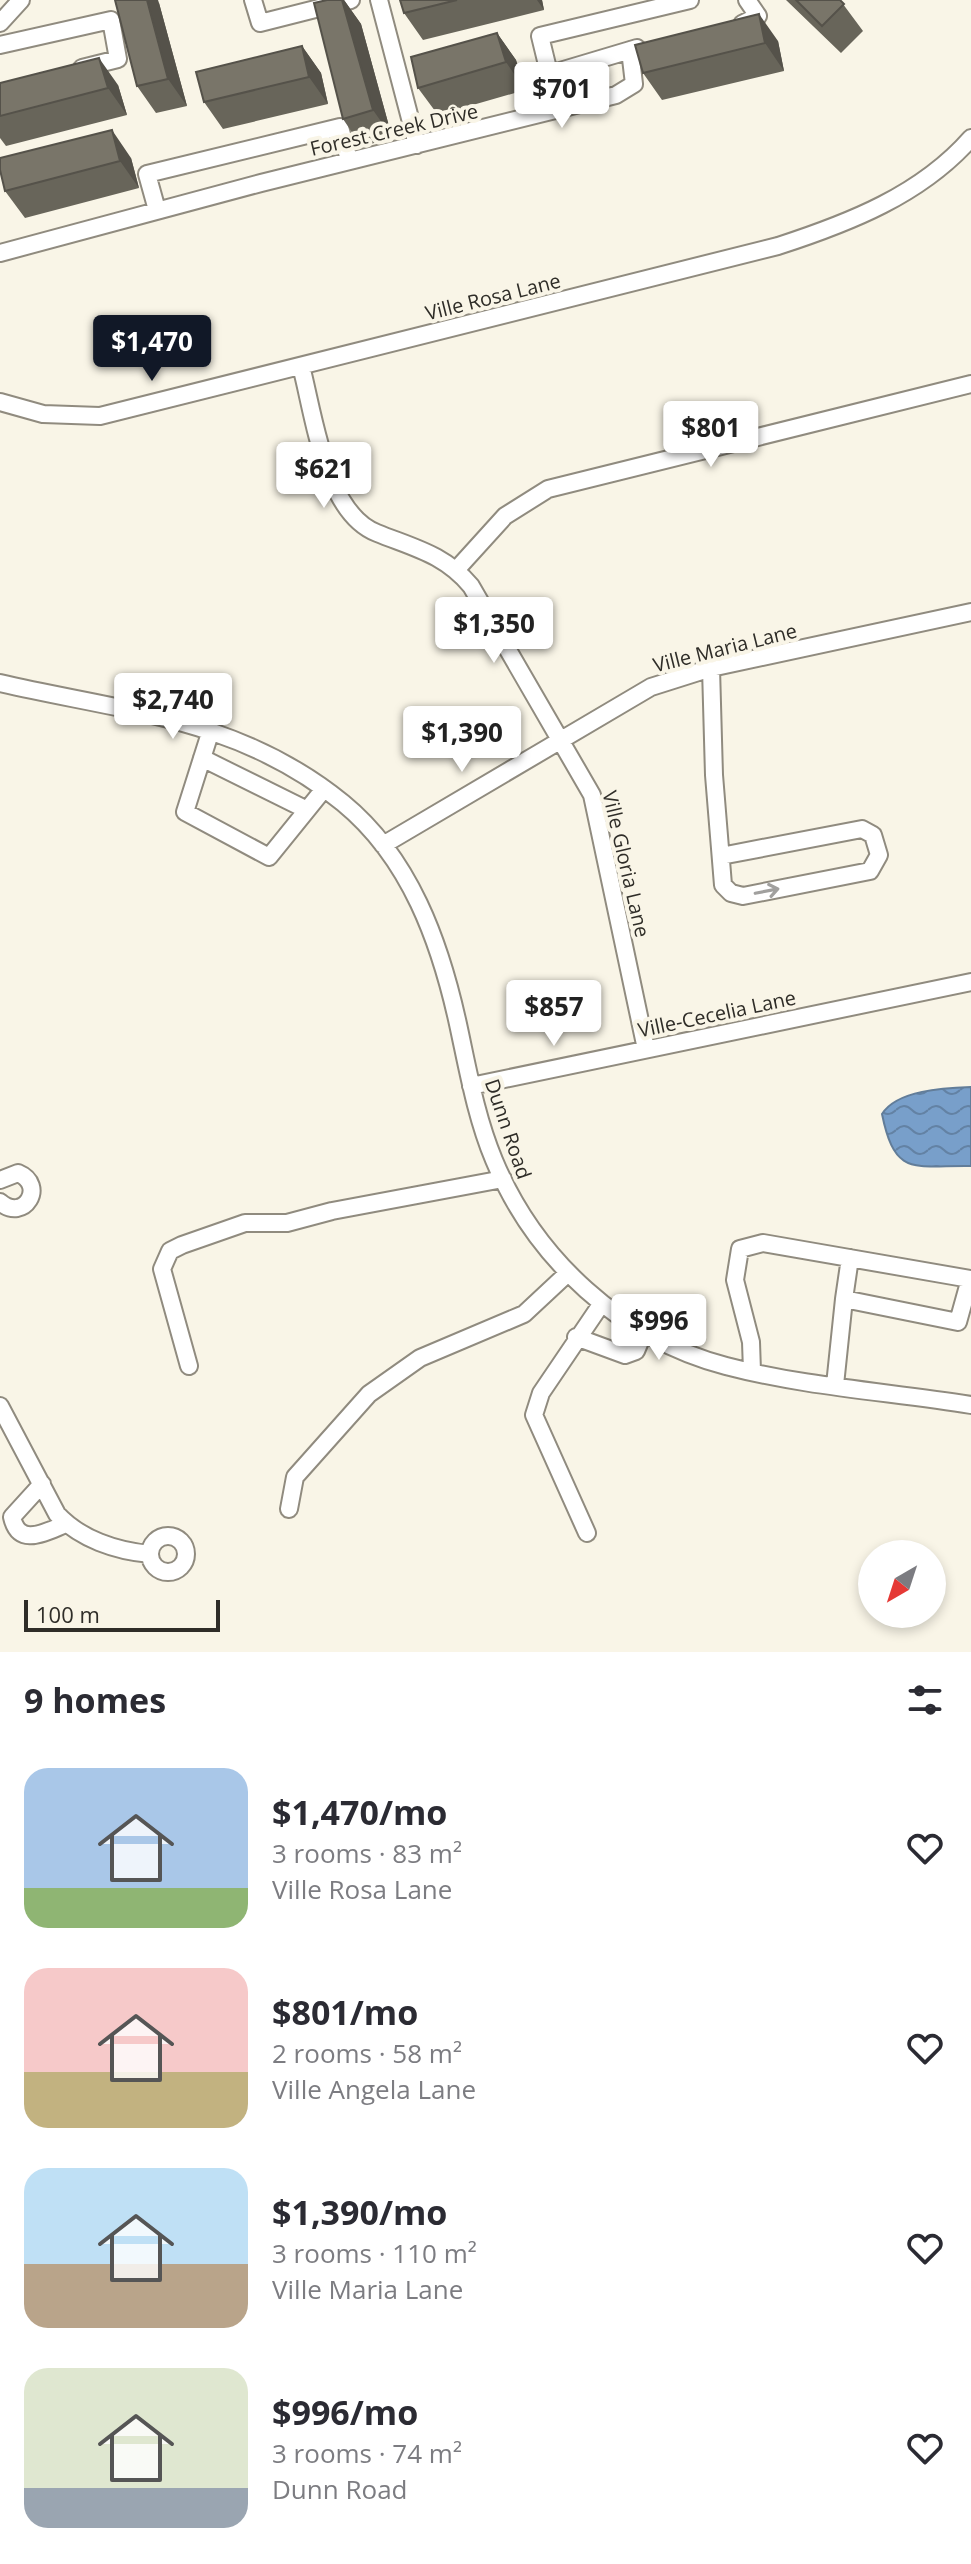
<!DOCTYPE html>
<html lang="en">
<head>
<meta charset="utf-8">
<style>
  :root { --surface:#fff; --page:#f7f7f7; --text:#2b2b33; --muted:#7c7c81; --accent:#111827 }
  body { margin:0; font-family:"Open Sans",sans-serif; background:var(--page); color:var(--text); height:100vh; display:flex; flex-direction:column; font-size:30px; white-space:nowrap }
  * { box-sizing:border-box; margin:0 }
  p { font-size:26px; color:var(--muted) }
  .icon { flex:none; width:44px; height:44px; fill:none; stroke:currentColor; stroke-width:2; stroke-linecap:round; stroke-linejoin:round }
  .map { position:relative; height:1652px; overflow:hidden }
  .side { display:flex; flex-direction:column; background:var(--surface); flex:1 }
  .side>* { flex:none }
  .needle { width:52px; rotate:219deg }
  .fabs { position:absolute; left:858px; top:1540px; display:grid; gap:16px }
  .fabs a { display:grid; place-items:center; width:88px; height:88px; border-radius:50%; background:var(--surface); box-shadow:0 4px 12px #0003; font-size:40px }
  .scale { position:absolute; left:24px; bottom:20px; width:196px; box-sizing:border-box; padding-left:8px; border:4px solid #2f2d28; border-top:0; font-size:22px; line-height:28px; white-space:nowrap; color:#2f2d28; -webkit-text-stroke:6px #f9f5e7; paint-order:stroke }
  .price { position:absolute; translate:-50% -68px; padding:0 18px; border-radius:8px; background:#fff; color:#222; font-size:26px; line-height:52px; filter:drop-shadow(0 2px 4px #0008) }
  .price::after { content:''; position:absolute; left:50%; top:48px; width:24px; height:18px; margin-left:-12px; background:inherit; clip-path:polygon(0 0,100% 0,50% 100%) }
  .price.on { background:var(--accent); color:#fff }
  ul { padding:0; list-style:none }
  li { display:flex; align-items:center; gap:24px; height:200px; padding:0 24px }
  li span { display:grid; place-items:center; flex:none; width:224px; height:160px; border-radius:24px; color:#555 }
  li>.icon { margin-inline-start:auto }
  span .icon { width:96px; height:96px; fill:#fffc; stroke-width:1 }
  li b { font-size:34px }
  h2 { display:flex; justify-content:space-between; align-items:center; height:96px; padding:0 24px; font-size:34px }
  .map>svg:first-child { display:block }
  .water { fill:url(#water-waves); stroke:#627d99; stroke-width:2 }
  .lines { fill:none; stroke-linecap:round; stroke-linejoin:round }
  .minor-casing { stroke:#908b7f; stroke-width:20 }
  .minor { stroke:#fff; stroke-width:16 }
  .wall { fill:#68655a }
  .shaded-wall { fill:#55524a }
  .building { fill:#797569; stroke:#55524a; stroke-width:2 }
  .oneway { stroke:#a1a09e }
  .labels { text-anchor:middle; stroke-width:8; stroke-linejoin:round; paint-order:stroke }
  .street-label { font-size:20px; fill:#2f2d28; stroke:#f9f5e7 }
</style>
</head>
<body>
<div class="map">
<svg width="971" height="1652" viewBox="0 0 971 1652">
  <defs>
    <pattern id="water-waves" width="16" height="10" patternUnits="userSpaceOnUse" patternTransform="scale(2)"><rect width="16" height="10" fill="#789fca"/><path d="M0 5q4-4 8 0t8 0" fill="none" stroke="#6382a4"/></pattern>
  </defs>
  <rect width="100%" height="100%" fill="#f9f5e7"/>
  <!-- water -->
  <path class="water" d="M 971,1087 L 971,1166 C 914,1165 895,1178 882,1114 C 897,1090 944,1088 971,1087 Z"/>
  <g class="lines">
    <!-- minor casing -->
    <g class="minor-casing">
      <path id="minor" d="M 253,0 L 260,23 L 351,0
        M 379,0 L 417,145
        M 0,23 L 21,0
        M 742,24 L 758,16 L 747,0
        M 0,45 L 111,20 L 118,59 L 82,68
        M 550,74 L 637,48
        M 558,110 L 540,36 L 690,0
        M 157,210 L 147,174 L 340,127 L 349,160
        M 0,253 L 261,183 L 616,95 L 634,84 L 630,50
        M 301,366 C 314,415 325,513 377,533 C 414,548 444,554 471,586 L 592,795 L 646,1049
        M 0,402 L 43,414 L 100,416 L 778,246 C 849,223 921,195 971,138
        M 457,569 L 505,516 L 548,489 L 971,384
        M 711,668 L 714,775 L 723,885 L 731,893 L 743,896 L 870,871 L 879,855 L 873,835 L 862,829 L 721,856
        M 0,683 C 125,712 239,718 343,803 C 410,858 440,942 458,1024 C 468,1070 476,1117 494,1160 C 535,1259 622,1339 726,1366 C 806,1387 890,1392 971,1405
        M 211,730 L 185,812 L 269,857 L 324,789
        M 202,758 L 307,810
        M 383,845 L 651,687 L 711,668 L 971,612
        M 471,1086 L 971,982
        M 0,1180 L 18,1173 C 47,1185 24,1223 0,1202
        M 844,1299 L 850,1258
        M 576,1337 L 625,1355 L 636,1351 L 644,1332
        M 189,1366 L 162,1269 L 170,1251 L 182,1245 L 245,1223 L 287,1223 L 332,1211 L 503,1179
        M 752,1371 L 751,1342 L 735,1280 L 740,1249 L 763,1243 L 970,1279 L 958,1322 L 844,1299 L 835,1385
        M 0,1406 L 57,1514 C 80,1539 116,1551 150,1554
        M 42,1484 L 12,1517 C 19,1548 45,1532 66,1524
        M 289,1509 L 295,1477 L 369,1394 L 420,1358 L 524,1314 L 568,1273
        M 587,1533 L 534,1415 L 541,1393 L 602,1303
        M150 1554a18 18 0 1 1 36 0a18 18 0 1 1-36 0Z"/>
    </g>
    <!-- minor -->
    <use href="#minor" class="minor"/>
  </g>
  <!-- wall -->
  <path class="wall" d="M 327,0 L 344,0 L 361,24 L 392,137 L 362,147 L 343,119 Z
    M 400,0 L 542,0 L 544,10 L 423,40 L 404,13 Z
    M 786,0 L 840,0 L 863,31 L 841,53 Z
    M 159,3 L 187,106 L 156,113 L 137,86 Z
    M 497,33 L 516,60 L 525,90 L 438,115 L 418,88 Z
    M 778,41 L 784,71 L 662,100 L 643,73 L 635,45 Z
    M 302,46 L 321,73 L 328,104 L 223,129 L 204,102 Z
    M 0,83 L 118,85 L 127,115 L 6,146 L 0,138 Z
    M 131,158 L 139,188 L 25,218 L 5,191 Z"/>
  <!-- shaded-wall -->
  <path class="shaded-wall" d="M 147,0 L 158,0 L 159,3 L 187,106 L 168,79 Z
    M 342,0 L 344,0 L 361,24 L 392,137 L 373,110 Z
    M 537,0 L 542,0 L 544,10 Z
    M 759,14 L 778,41 L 784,71 L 765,43 Z
    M 497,33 L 516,60 L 525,90 L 506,62 Z
    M 302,46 L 321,73 L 328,104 L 309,77 Z
    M 99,58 L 118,85 L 127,115 L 108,88 Z
    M 112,130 L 131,158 L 139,188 L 120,161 Z"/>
  <!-- building -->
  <path class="building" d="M 115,0 L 147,0 L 168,79 L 137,86 Z
    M 327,0 L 342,0 L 373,110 L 343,119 L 314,3 Z
    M 400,0 L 457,0 L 404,13 Z
    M 796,0 L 840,0 L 844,4 L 822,26 Z
    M 759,14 L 765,43 L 643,73 L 635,45 Z
    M 497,33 L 506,62 L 418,88 L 411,57 Z
    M 302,46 L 309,77 L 204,102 L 196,72 Z
    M 99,58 L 108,88 L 0,116 L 0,83 Z
    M 112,130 L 120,161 L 5,191 L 0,170 L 0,158 Z"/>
  <!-- one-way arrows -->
  <defs><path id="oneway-shaft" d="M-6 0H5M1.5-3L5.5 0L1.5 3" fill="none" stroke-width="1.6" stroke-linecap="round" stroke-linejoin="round" transform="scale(2)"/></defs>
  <use class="oneway" href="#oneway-shaft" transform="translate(767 891) rotate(-11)"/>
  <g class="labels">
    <!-- street labels -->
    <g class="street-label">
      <text transform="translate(394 130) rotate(-13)" y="7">Forest Creek Drive</text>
      <text transform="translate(493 297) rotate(-14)" y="7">Ville Rosa Lane</text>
      <text transform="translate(725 648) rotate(-14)" y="7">Ville Maria Lane</text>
      <text transform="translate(626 864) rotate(77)" y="7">Ville Gloria Lane</text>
      <text transform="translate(717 1014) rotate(-12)" y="7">Ville-Cecelia Lane</text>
      <text transform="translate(508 1129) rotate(71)" y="7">Dunn Road</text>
    </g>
  </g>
</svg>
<div class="fabs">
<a><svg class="needle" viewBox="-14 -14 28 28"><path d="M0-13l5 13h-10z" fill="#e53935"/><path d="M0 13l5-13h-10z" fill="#7c7c81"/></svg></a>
</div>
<div class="scale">100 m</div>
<b class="price" style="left:562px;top:130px">$701</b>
<b class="price on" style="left:152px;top:383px">$1,470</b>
<b class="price" style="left:711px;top:469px">$801</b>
<b class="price" style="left:324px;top:510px">$621</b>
<b class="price" style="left:494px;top:665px">$1,350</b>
<b class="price" style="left:173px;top:741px">$2,740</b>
<b class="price" style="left:462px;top:774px">$1,390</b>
<b class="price" style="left:554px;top:1048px">$857</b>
<b class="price" style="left:659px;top:1362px">$996</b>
</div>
<section class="side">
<h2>9 homes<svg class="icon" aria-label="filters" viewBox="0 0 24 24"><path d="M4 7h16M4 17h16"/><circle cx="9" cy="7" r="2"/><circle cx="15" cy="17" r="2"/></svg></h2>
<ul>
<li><span style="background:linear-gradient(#a9c7e8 75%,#8fb573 0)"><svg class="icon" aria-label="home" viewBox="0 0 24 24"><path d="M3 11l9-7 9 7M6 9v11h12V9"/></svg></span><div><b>$1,470/mo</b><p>3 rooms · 83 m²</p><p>Ville Rosa Lane</p></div><svg class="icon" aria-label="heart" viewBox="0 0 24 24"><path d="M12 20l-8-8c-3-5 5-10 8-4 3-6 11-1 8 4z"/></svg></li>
<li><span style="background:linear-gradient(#f6c9c9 65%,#c2b280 0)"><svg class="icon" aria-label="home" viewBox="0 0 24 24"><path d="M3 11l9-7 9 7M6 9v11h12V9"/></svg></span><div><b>$801/mo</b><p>2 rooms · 58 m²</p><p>Ville Angela Lane</p></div><svg class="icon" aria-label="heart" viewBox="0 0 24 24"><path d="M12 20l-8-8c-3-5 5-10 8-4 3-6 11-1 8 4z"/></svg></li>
<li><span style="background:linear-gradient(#bfe0f5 60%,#b9a48a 0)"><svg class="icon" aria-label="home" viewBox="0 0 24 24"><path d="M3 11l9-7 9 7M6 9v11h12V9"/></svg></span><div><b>$1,390/mo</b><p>3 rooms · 110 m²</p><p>Ville Maria Lane</p></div><svg class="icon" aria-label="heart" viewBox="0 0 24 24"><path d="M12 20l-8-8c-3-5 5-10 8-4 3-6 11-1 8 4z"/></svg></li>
<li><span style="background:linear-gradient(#dfe7d0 75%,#9aa5b1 0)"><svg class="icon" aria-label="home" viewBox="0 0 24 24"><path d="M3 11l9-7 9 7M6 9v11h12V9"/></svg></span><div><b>$996/mo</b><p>3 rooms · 74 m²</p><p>Dunn Road</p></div><svg class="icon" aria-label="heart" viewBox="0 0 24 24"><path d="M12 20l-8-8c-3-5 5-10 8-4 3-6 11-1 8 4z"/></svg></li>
</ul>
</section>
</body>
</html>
